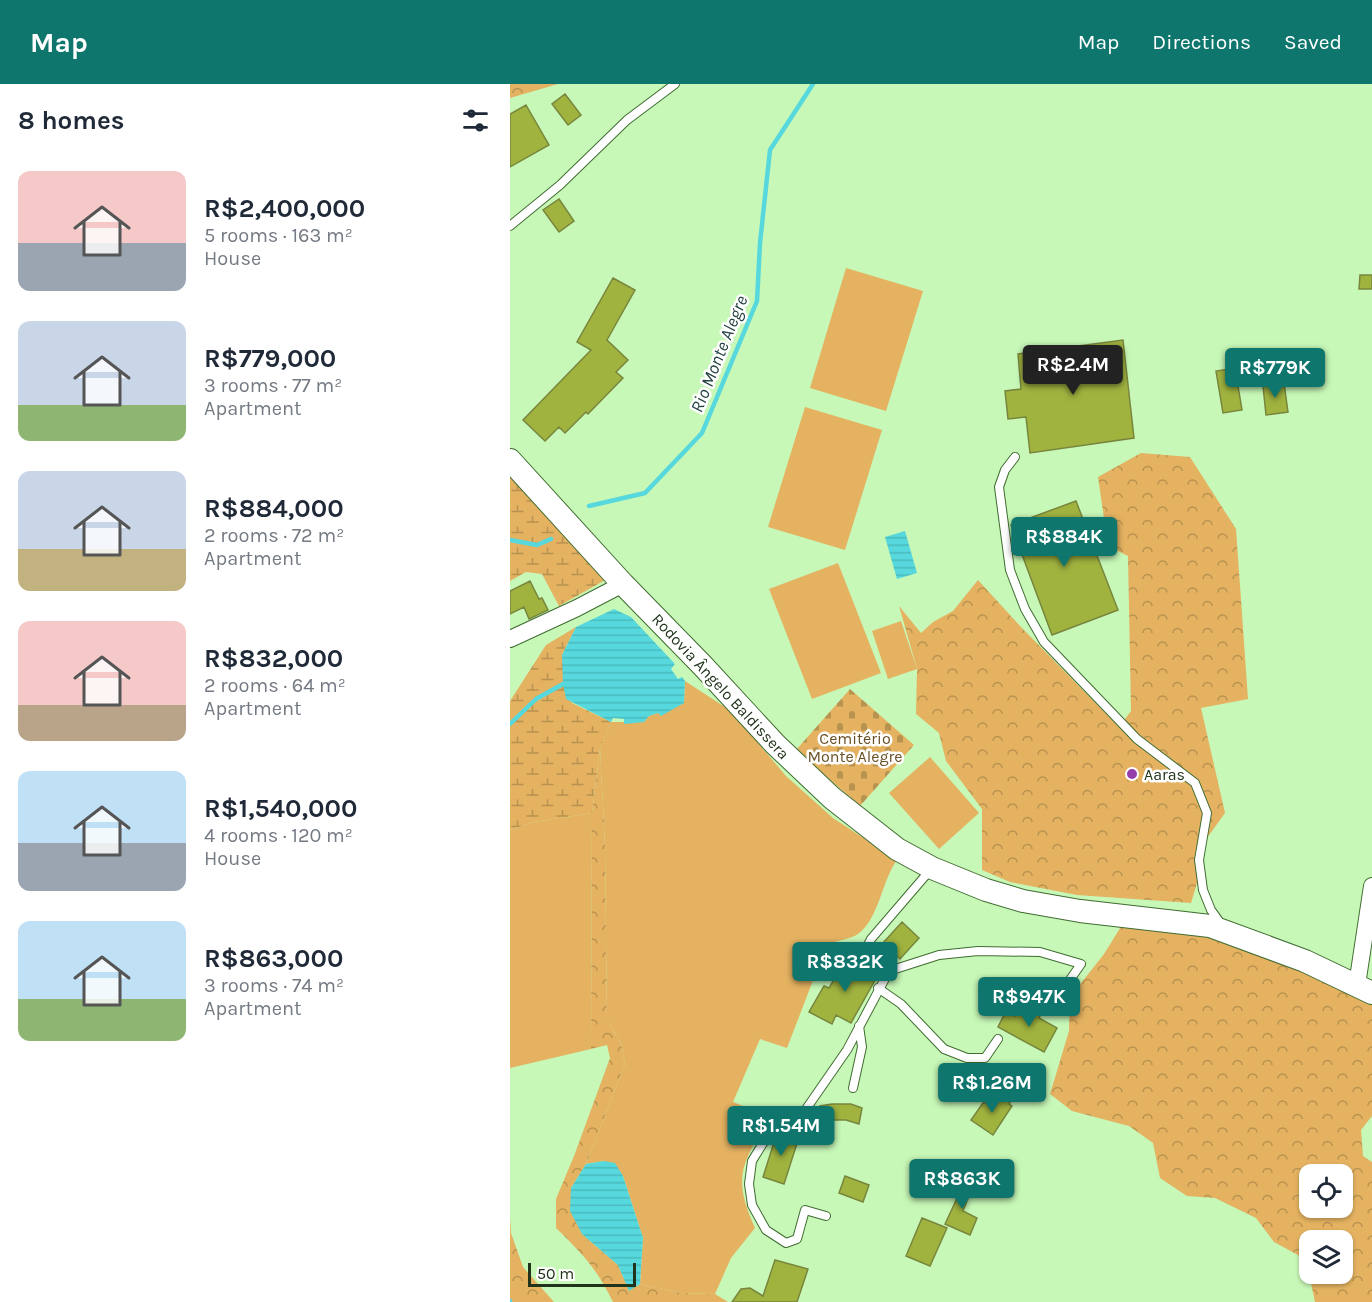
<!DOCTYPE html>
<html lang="en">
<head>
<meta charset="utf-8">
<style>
  :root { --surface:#fff; --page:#f2f2f3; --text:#1f2937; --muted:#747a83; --accent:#0f766e }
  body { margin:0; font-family:Karla,sans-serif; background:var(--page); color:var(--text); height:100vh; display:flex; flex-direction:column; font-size:22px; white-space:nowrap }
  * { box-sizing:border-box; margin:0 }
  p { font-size:20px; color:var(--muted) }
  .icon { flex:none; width:33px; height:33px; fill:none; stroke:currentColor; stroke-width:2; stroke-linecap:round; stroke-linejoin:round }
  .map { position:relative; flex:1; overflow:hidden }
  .sheet { display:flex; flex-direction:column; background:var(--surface); width:510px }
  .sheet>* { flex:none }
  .controls { position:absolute; left:789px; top:1080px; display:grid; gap:12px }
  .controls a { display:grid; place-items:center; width:54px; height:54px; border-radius:12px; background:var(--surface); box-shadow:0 2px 4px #0004; font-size:30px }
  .scale { position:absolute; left:18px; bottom:15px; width:108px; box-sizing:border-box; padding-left:6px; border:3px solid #21341b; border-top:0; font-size:16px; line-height:21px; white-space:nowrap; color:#21341b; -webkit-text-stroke:4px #fff; paint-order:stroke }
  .price { position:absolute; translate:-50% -51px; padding:0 14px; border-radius:6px; background:var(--accent); color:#fff; font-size:20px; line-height:39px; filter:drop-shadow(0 2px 3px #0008) }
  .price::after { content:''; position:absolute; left:50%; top:36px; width:18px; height:14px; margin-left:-9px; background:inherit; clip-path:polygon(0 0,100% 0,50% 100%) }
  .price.active { background:#222; color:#fff }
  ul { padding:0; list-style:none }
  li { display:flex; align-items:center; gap:18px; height:150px; padding:0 18px }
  li span { display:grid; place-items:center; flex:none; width:168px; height:120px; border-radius:12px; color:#555 }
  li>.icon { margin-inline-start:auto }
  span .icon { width:72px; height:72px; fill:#fffc; stroke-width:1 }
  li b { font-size:26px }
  h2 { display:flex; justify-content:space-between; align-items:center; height:72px; padding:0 18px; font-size:26px }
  header { display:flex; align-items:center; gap:36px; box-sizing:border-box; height:84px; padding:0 30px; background:var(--accent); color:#fff }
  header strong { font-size:28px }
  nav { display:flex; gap:33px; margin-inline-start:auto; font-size:21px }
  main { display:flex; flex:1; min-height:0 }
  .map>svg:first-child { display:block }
  .grass { fill:#e4b261 }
  .forest { fill:url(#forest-crowns); fill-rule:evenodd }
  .wetland { fill:url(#wetland-marsh) }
  .cemetery { fill:url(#cemetery-stones) }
  .water { fill:url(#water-rules) }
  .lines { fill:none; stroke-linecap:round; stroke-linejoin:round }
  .stream { stroke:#56d8dd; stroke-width:4.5 }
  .building { fill:#a0b33f; stroke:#78863d; stroke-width:1.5 }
  .lane-casing { stroke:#406c32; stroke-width:10 }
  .street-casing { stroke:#406c32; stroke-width:18 }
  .secondary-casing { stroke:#406c32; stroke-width:24 }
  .lane { stroke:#fff; stroke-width:8 }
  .street { stroke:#fff; stroke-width:16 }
  .secondary { stroke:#fff; stroke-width:22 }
  .poi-dot { fill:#933eab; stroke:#fff; stroke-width:2 }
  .labels { text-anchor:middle; stroke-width:5; stroke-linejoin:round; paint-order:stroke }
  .street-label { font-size:16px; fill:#21341b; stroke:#fff }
  .park-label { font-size:16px; fill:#695025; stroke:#fff }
  .poi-label { font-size:16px; fill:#21341b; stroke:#fff; text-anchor:start }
  .water-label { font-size:18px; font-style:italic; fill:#244041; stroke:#fff }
</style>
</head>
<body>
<header>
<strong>Map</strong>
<nav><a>Map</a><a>Directions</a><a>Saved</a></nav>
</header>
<main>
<section class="sheet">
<h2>8 homes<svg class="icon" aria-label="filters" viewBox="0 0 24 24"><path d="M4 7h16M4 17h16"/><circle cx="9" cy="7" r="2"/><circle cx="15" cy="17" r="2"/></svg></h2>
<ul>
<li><span style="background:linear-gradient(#f6c9c9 60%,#9aa5b1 0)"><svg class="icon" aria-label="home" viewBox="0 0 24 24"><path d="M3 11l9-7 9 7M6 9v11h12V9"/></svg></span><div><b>R$2,400,000</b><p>5 rooms · 163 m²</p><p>House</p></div></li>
<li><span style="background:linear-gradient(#c9d6e8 70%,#8fb573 0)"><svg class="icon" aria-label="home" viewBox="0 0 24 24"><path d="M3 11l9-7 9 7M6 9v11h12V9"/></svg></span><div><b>R$779,000</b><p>3 rooms · 77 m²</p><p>Apartment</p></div></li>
<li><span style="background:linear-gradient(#c9d6e8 65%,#c2b280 0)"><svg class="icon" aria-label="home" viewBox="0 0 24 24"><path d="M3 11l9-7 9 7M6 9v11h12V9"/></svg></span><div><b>R$884,000</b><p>2 rooms · 72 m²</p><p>Apartment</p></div></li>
<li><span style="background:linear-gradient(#f6c9c9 70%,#b9a48a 0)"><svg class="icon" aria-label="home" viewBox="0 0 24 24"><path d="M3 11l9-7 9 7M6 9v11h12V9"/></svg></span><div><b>R$832,000</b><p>2 rooms · 64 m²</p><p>Apartment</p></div></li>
<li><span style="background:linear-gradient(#bfe0f5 60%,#9aa5b1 0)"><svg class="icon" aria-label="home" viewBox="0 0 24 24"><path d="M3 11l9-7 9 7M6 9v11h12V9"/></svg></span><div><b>R$1,540,000</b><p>4 rooms · 120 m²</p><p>House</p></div></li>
<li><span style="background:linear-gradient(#bfe0f5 65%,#8fb573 0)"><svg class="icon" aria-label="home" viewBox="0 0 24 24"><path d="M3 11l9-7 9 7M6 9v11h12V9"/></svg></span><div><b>R$863,000</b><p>3 rooms · 74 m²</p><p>Apartment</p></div></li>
</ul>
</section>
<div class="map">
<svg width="862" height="1218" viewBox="0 0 862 1218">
  <defs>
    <pattern id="forest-crowns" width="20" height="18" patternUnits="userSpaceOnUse" patternTransform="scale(1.5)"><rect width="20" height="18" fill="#e4b261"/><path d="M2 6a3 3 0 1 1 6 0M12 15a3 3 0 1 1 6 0" fill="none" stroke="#b8924f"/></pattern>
    <pattern id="wetland-marsh" width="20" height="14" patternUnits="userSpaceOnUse" patternTransform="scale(1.5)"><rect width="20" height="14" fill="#e4b261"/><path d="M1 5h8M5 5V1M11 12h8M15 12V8" fill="none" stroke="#b8924f"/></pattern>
    <pattern id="cemetery-stones" width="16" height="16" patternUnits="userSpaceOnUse" patternTransform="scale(1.5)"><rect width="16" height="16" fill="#e4b261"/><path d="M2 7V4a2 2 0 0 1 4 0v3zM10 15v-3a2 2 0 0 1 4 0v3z" fill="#b8924f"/></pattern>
    <pattern id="water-rules" width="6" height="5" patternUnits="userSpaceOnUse" patternTransform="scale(1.5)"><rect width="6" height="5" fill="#56d8dd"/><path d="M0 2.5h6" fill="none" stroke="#4bbabd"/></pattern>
  </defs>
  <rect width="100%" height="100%" fill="#c7f8b7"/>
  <!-- grass -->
  <path class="grass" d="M 336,184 L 413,207 L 376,327 L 300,304 Z
    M 295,323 L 372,346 L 335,466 L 258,443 Z
    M 328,479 L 371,589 L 302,615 L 259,505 Z
    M 391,537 L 407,585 L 378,595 L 362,547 Z
    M 175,597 L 221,627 L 276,692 L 323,734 L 387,776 C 372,796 369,835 348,850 C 341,855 326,857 317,860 L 277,964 L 250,955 L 223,1018 L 260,1033 C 233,1079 221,1091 245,1144 L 221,1174 L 205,1210 L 171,1209 L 130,1200 L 133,1154 L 113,1092 L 94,1077 L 76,1080 L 115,980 L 111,959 L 97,937 L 95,761 L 90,665 L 101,638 L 134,638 L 139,632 L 174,619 Z
    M 420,673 L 469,729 L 429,765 L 379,709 Z
    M 82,729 L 81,965 L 0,984 L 0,746 L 24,738 Z"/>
  <!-- forest -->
  <path class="forest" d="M 0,0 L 48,0 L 0,14 Z
    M 631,369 L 680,373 L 726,445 L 738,615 L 691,624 L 715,729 L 697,754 L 693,779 L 681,819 L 567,811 L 500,798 L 472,786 L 472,725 L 436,677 L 429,649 L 406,630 L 407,585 L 389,522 L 411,549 L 423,538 L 443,527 L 468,496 L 511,543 L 609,643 L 621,627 L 618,472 L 598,462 L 588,393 Z
    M 90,665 L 95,761 L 97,937 L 111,959 L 115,980 L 76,1080 L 61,1104 L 72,1150 L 108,1181 L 119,1206 L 130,1200 L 171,1209 L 205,1210 L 218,1218 L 103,1218 C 87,1185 72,1169 46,1144 L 46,1115 L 64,1072 L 100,974 L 97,961 L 81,965 L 82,729 Z
    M 612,841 L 699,852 L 806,890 L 862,919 L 862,1032 L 851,1046 L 853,1072 L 862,1078 L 862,1218 L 805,1218 L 801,1199 L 788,1171 L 764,1158 L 746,1134 L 705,1114 L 677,1112 L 650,1094 L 643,1059 L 619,1042 L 562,1027 L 540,1010 L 559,947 L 560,913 L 594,870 ZM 800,1090 L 832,1090 L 832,1124 L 800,1124 ZM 800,1156 L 832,1156 L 832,1190 L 800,1190 Z
    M 0,1133 L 1,1149 L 13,1183 L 44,1218 L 0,1218 Z"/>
  <!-- wetland -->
  <path class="wetland" d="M 0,390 L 97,495 L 49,522 L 32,490 L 16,488 L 0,497 Z
    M 66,543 L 52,571 L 62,619 L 101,638 L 90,665 L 82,729 L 24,738 L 0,746 L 0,617 L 36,561 Z"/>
  <!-- cemetery -->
  <path class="cemetery" d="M 340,605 L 404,661 L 350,722 L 286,666 Z"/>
  <!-- water -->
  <path class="water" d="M 395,447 L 407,489 L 387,495 L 375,453 Z
    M 104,525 L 121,533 L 165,580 L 161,585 L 168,595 L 172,593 L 175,597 L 174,619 L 151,632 L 148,629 L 139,632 L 134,638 L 114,640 L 114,635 L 103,634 L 101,638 L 56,615 L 53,600 L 52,571 L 66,543 Z
    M 94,1077 L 105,1079 L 113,1092 L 133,1154 L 130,1200 L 119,1207 L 108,1181 L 72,1150 L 60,1127 L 61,1104 L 76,1080 Z"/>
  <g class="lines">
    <!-- stream -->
    <path class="stream" d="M 79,422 L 135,409 L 192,349 L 247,217 L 250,159 L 260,66 L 303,0
      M 0,456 L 27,461 L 41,455
      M 0,640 L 26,615 L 53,600
      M 0,1217 L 0,1218"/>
  </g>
  <!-- building -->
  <path class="building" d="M 55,10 L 71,31 L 58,41 L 42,20 Z
    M 16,21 L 39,61 L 0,83 L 0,30 Z
    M 49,115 L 64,137 L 49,148 L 33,126 Z
    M 850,191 L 862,191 L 862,205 L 849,205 Z
    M 103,194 L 125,206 L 97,256 L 118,276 L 106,288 L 113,294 L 78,330 L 76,328 L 55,349 L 49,343 L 35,357 L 13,336 L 81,266 L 67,258 Z
    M 613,256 L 624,354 L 520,369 L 516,333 L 498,335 L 495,307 L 511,305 L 508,270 Z
    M 725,284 L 732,326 L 713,329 L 706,287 Z
    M 774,299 L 778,328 L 756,331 L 753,302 Z
    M 566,417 L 608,526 L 542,551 L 501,441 Z
    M 20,497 L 29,515 L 32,514 L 38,526 L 19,535 L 14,523 L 0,530 L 0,507 Z
    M 392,838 L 409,854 L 390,875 L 373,859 Z
    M 335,876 L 351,885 L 354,880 L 369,889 L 341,939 L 326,931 L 322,940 L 299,928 L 314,902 L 319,904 Z
    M 512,920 L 531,930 L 529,934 L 547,944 L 534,968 L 488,943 L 496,927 L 505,932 Z
    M 504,1012 L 499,1020 L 502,1022 L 483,1051 L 461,1036 L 473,1019 Z
    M 322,1020 L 341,1020 L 352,1024 L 349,1040 L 336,1036 L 310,1036 L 310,1022 Z
    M 270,1047 L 289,1053 L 274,1100 L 253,1093 L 267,1049 Z
    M 335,1092 L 359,1101 L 353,1118 L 329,1109 Z
    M 447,1095 L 463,1101 L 453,1127 L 467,1134 L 460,1151 L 435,1140 L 448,1112 L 448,1108 L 443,1106 Z
    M 412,1134 L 437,1144 L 420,1182 L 396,1172 Z
    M 265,1176 L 298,1185 L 287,1218 L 222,1218 L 231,1205 L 240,1204 L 253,1212 Z"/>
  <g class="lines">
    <!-- lane casing -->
    <g class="lane-casing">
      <path id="lane" d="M 0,142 L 50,101 L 117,36 L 165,0
        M 505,373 L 495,386 L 489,403 L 500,486 L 515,525 L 534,558 L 627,655 L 685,699 L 697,729 L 689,776 L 693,806 L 701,826 L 711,840
        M 379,887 L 429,871 L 468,867 L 530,868 L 571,880 L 543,920
        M 368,904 L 391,920 L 434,965 L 457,974 L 475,974 L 488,955
        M 343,1004 L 352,963 L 349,942
        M 316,1132 L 295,1126 L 287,1155 L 276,1159 L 256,1146 L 242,1121 L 239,1100 L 242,1077 L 263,1043 L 294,1028 L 337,966 L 379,887 L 355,867 L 361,855 L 422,784"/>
    </g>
    <!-- street casing -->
    <g class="street-casing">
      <path id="street" d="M 0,555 L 67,524 L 113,500
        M 847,901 L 862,802"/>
    </g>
    <!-- secondary casing -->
    <g class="secondary-casing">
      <path id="secondary" d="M 0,376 L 113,500 L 193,582 L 265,660 L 322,714 L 387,765 L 422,784 L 476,806 L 513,817 L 570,827 L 700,842 L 795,877 L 862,909"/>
    </g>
    <!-- lane -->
    <use href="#lane" class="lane"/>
    <!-- street -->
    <use href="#street" class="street"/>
    <!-- secondary -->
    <use href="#secondary" class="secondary"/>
  </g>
  <!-- markers -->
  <circle class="poi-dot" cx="622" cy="690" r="6"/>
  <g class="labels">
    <!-- street labels -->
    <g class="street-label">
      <text transform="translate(211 602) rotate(47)" y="6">Rodovia Ângelo Baldissera</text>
    </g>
    <!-- park labels -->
    <g class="park-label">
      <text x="345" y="660">Cemitério<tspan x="345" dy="18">Monte Alegre</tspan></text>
    </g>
    <!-- poi labels -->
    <g class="poi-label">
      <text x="634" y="696">Aaras</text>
    </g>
    <!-- water labels -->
    <g class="water-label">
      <text transform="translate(209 270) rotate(-68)" y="6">Rio Monte Alegre</text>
    </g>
  </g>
</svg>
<div class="controls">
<a><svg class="icon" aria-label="locate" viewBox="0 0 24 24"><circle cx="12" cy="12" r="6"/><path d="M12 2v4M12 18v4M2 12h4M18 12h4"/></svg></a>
<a><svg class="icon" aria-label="layers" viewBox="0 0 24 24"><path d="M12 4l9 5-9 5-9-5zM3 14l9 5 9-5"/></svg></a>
</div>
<div class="scale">50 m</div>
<b class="price active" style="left:563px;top:312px">R$2.4M</b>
<b class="price" style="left:765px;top:315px">R$779K</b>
<b class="price" style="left:554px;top:484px">R$884K</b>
<b class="price" style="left:335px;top:909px">R$832K</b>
<b class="price" style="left:519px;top:944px">R$947K</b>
<b class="price" style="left:482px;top:1030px">R$1.26M</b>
<b class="price" style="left:271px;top:1073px">R$1.54M</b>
<b class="price" style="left:452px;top:1126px">R$863K</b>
</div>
</main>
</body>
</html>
